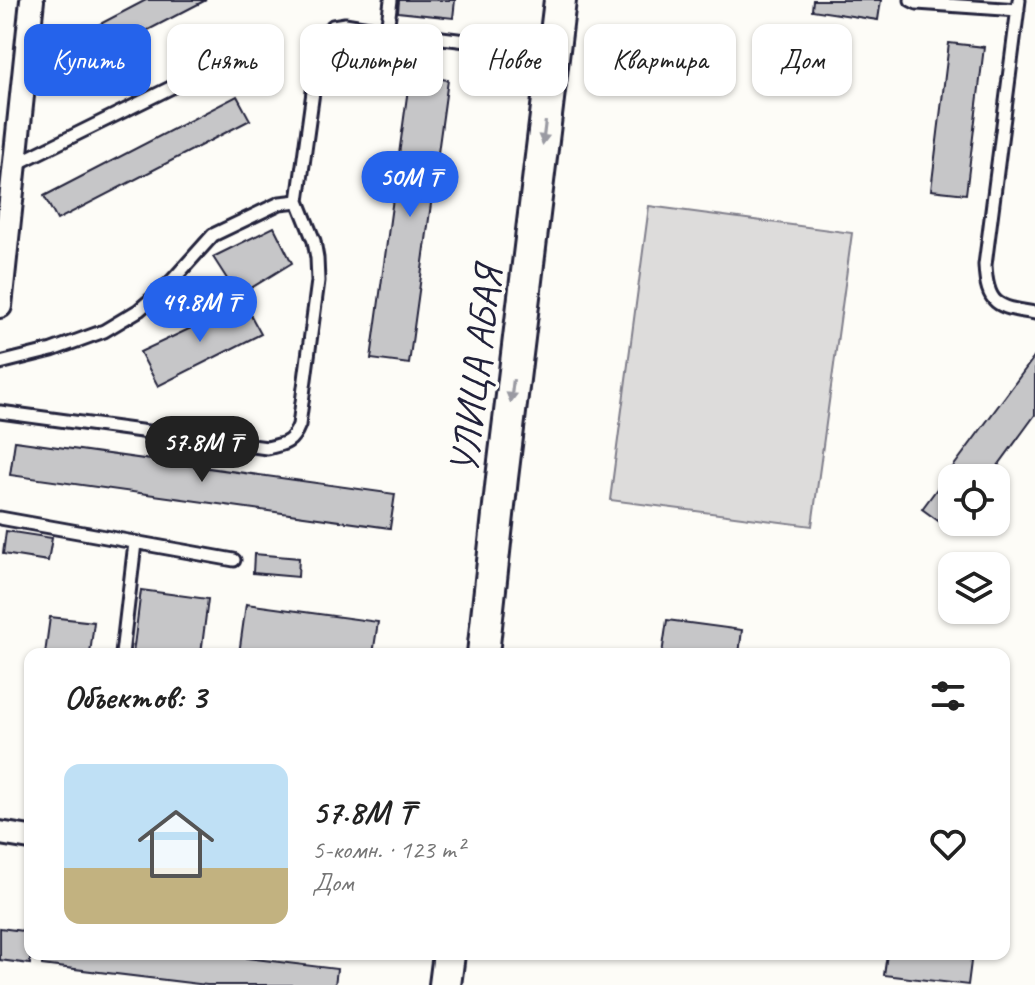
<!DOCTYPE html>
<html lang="ru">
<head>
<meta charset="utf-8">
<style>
  :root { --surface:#fff; --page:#f6f6f6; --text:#222; --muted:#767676; --line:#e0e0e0; --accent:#2563eb }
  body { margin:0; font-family:Caveat,sans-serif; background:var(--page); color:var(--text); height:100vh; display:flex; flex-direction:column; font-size:30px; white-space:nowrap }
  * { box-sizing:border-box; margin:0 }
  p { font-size:26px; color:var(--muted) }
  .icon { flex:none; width:44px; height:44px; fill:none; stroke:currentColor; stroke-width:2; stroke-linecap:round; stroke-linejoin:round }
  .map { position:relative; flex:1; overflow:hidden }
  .details { position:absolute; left:24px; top:648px; width:986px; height:312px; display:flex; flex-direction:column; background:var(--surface); border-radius:16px; box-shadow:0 2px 6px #0004 }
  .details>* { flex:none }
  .banner { position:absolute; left:24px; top:24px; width:988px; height:72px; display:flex; gap:16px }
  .fabs { position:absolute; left:938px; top:464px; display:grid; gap:16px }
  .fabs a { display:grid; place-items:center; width:72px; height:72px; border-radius:16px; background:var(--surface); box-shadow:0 2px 6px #0004; font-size:40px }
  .price { position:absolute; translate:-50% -68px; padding:0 18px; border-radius:28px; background:var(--accent); color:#fff; font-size:26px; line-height:52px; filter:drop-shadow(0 2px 4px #0008) }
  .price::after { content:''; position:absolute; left:50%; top:48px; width:24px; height:18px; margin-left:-12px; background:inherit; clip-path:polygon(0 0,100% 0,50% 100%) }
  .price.on { background:#222; color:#fff }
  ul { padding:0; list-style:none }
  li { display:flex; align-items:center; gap:24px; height:200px; padding:0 40px }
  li+li { border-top:2px solid var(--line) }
  li span { display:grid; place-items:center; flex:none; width:224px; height:160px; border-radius:16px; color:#555 }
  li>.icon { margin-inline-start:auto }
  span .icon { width:96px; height:96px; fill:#fffc; stroke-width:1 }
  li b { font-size:34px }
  h2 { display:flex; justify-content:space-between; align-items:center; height:96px; padding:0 40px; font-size:34px }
  .pill { padding:0 28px; border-radius:16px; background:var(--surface); box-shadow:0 2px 6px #0004; font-size:28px; line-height:72px }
  .pill.on { background:var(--accent); color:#fff }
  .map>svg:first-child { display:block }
  .green { fill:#dddcdb; stroke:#807f8b; stroke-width:2 }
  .building { fill:#c6c6c8; stroke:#22223b; stroke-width:2 }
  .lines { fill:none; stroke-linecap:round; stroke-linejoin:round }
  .lane-casing { stroke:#22223b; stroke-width:17 }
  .street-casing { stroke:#22223b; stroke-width:28 }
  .secondary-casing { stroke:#22223b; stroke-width:36 }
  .lane { stroke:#fdfcf7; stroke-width:11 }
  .street { stroke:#fdfcf7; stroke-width:22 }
  .secondary { stroke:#fdfcf7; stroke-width:30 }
  .oneway { fill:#9a9aa2 }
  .labels { text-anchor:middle; stroke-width:7; stroke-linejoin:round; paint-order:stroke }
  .street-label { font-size:40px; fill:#22223b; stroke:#fdfcf7 }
</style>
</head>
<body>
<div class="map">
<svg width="1035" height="985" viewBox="0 0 1035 985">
  <rect width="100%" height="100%" fill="#fdfcf7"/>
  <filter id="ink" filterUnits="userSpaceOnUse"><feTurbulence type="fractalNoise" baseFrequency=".0125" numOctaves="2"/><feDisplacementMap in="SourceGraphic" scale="16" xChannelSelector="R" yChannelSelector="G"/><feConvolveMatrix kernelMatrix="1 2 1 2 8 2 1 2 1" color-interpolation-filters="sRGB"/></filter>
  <g filter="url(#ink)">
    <!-- green -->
    <path class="green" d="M 649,206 L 852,233 L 812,526 L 610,500 Z"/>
    <!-- building -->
    <path class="building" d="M 146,0 L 206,0 L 75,68 L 62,44 Z
      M 399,0 L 455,0 L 453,18 L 398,12 Z
      M 813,0 L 881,0 L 878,20 L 812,10 Z
      M 949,43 L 984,47 L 966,194 L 931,190 Z
      M 689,63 L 711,66 L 709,83 L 687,81 Z
      M 410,74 L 448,80 L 409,364 L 371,359 Z
      M 237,96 L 250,120 L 57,220 L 44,196 Z
      M 274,227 L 292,263 L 238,296 L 213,257 Z
      M 244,303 L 261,334 L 158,386 L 140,352 Z
      M 1035,356 L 1035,415 L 989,478 L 952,478 L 952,531 L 922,509 Z
      M 15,441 L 395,494 L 390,528 L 10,475 Z
      M 6,531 L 52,538 L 48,561 L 3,554 Z
      M 254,554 L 299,558 L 298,577 L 253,573 Z
      M 141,590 L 208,599 L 201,654 L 133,654 Z
      M 246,604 L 378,622 L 373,654 L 239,654 Z
      M 50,617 L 94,622 L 90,654 L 45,654 Z
      M 667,620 L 742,630 L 739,654 L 662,654 Z
      M 0,928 L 30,932 L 30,964 L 0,960 Z
      M 43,954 L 215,954 L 337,969 L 335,985 L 207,985 L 42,965 Z
      M 887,954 L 972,954 L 968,985 L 884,975 Z"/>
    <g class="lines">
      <!-- lane casing -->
      <g class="lane-casing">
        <path id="lane" d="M 911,0 L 917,3 L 1018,10
          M 1019,0 L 985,265 C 987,306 998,307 1035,313
          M 387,31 L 391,0
          M 16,164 L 225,61
          M 0,363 L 52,350 L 104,331 L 139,310 L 170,283 L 213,235 L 280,203 L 298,201
          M 0,412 L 267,448 C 285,444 292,443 299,425 L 318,281 L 317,258 L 314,241 L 298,201 L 320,41 L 325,32 L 333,26 L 345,24 L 387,31 L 552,52
          M 0,518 L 234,560
          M 122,654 L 135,543"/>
      </g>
      <!-- street casing -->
      <g class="street-casing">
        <path id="street" d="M 0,306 L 32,0
          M 0,833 L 30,838"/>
      </g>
      <!-- secondary casing -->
      <g class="secondary-casing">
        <path id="secondary" d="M 483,654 L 502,478 L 560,0
          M 445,985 L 449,954"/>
      </g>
      <!-- lane -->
      <use href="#lane" class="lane"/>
      <!-- street -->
      <use href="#street" class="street"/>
      <!-- secondary -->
      <use href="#secondary" class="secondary"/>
    </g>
    <!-- one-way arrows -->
    <defs><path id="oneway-solid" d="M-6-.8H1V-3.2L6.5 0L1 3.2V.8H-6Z" transform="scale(2)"/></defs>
    <g class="oneway">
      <use href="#oneway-solid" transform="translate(544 133) rotate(97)"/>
      <use href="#oneway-solid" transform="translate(512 391) rotate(97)"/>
    </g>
  </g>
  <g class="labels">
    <!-- street labels -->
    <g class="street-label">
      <text transform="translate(475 370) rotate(-83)" y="14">УЛИЦА АБАЯ</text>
    </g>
  </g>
</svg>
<div class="fabs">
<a><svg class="icon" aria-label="locate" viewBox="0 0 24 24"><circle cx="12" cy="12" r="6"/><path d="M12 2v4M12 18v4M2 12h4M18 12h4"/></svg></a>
<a><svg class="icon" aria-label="layers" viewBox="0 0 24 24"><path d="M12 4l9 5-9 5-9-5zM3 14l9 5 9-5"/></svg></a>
</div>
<b class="price" style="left:410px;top:219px">50M ₸</b>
<b class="price" style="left:200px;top:344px">49.8M ₸</b>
<b class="price on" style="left:202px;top:484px">57.8M ₸</b>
<div class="banner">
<a class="pill on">Купить</a>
<a class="pill">Снять</a>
<a class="pill">Фильтры</a>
<a class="pill">Новое</a>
<a class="pill">Квартира</a>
<a class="pill">Дом</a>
</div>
<section class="details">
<h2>Объектов: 3<svg class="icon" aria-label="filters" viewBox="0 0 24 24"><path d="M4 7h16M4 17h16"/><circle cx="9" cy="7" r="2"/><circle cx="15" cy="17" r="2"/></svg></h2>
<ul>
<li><span style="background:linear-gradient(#bfe0f5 65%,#c2b280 0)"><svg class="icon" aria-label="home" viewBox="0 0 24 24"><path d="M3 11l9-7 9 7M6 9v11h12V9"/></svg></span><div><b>57.8M ₸</b><p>5-комн. · 123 m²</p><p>Дом</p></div><svg class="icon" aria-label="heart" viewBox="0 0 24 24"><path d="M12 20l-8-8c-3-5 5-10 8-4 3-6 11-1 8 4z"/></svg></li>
</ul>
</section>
</div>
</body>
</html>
